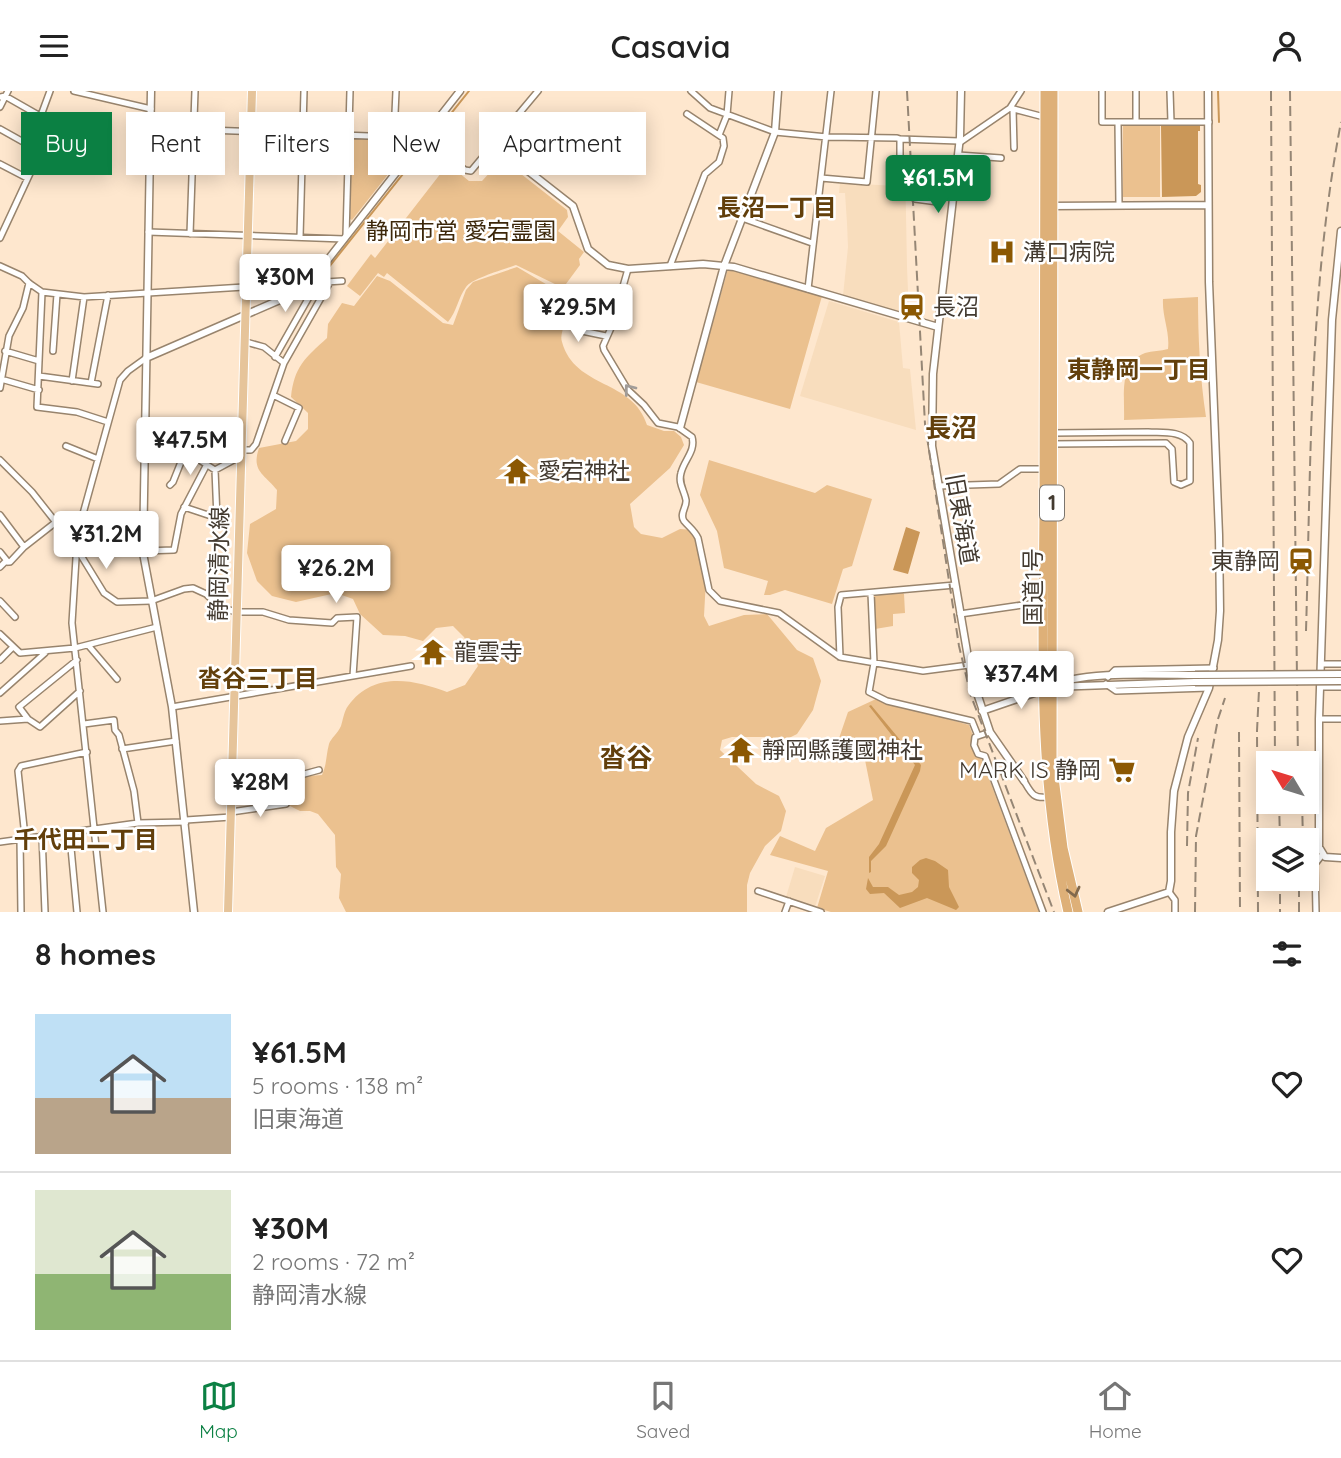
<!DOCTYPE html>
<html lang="en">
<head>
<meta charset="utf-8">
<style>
  :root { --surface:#fff; --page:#f2f2f2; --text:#222; --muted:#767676; --line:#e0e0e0; --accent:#0b8043 }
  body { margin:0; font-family:Quicksand,"Noto Sans JP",sans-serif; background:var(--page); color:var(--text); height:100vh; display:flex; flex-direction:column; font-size:26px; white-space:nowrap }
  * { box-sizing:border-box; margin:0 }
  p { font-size:23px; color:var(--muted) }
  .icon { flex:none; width:38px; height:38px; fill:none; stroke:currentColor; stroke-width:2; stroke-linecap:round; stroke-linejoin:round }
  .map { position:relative; height:821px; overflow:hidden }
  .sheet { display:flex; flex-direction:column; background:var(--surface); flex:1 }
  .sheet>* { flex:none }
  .guide { position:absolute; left:21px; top:21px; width:700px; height:63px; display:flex; gap:14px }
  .needle { width:46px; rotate:308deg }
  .controls { position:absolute; left:1256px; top:660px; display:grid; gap:14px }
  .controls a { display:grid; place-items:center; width:63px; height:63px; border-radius:0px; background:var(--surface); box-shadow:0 4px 18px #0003; font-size:35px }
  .price { position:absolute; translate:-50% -60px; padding:0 16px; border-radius:7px; background:#fff; color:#222; font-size:23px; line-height:46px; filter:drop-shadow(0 2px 4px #0008) }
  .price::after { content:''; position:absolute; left:50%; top:42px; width:21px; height:16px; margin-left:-10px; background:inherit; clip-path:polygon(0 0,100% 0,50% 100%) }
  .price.on { background:var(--accent); color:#fff }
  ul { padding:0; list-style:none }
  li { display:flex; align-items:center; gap:21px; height:175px; padding:0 35px }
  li+li { border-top:2px solid var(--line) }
  li span { display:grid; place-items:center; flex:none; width:196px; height:140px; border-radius:0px; color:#555 }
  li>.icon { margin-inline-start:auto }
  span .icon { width:84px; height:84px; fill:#fffc; stroke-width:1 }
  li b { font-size:30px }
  h2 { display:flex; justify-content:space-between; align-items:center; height:84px; padding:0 35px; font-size:30px }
  .tag { padding:0 24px; border-radius:0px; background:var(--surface); box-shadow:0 4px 18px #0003; font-size:24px; line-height:63px }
  .tag.on { background:var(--accent); color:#fff }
  header { display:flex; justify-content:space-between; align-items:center; height:91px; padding:0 35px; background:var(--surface); font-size:32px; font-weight:600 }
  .tab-bar { display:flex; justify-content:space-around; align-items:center; height:98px; border-top:2px solid var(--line); background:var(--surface); font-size:19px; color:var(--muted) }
  .tab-bar a { display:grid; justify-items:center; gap:4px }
  .tab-bar .on { color:var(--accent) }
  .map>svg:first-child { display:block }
  .built { fill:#f8ddbd }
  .green { fill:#ebc18f }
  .water { fill:#ca9758 }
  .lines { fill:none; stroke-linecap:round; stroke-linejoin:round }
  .stream { stroke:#ca9758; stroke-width:2 }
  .minor-casing { stroke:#98846d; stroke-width:8 }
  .tertiary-casing { stroke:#98846d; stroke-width:9 }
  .primary-casing { stroke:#fff; stroke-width:10 }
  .trunk-casing { stroke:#fff; stroke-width:11 }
  .minor { stroke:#fff; stroke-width:5 }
  .tertiary { stroke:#fff; stroke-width:6 }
  .primary { stroke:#e6c49a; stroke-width:8 }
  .trunk { stroke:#deb078; stroke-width:9 }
  .rail { stroke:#958675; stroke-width:2; stroke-dasharray:10 5; stroke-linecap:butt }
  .tertiary-bridge-casing { stroke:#98846d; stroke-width:9; stroke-linecap:butt }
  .tertiary-bridge { stroke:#fff; stroke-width:6 }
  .oneway { stroke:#a19c98 }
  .oneway2 { stroke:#81694d }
  .labels { text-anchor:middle; stroke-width:5; stroke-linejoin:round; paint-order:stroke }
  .shield { fill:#fff; stroke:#7b756e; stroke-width:2 }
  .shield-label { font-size:21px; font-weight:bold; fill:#433a30 }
  .park-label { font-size:23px; fill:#3c270a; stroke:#fff }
  .poi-label { font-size:23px; fill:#433a30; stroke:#fff; text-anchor:start }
  .street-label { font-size:23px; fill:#433a30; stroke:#fff }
  .neighbourhood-label { font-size:24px; font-weight:bold; fill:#623f0b; stroke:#fff }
  .quarter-label { font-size:26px; font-weight:bold; fill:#623f0b; stroke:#fff }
</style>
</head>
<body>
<header><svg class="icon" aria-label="menu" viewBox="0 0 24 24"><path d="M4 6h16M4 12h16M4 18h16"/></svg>Casavia<svg class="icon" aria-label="person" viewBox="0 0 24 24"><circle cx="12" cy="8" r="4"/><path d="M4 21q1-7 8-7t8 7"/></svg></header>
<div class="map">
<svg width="1341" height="821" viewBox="0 0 1341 821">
  <rect width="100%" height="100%" fill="#fee7ce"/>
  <!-- built -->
  <path class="built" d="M 905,71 L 907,176 L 909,225 L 843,205 L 848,156 L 847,132 L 845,102 L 839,102 L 840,92 L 898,95 L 900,72 Z
    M 829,210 L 899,231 L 903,277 L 910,278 L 916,339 L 800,305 Z
    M 795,776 L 825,785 L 815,816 L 786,806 Z"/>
  <!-- green -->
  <path class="green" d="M 1123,35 L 1160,35 L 1160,106 L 1123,106 Z
    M 351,47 L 410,49 L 412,53 L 352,129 L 350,128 Z
    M 502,68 L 567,119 L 568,126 L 558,140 L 584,161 L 579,168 L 580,174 L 563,197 L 516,174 C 505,178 471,188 466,196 C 458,207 457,220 448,231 L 387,182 L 384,186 L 378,182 L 360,205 L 347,195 L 371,163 L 375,167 L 448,73 L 469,90 L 482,90 Z
    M 517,176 L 561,202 C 562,213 563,224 563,235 C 563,241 560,245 562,251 C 575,298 633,288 647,334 L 664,340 L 674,340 L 681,346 L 684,354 L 670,377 L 630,413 L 634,436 L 641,443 L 662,447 L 680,438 L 694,439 L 706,488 L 704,525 L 709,535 L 744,524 L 767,523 L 797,559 L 813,567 L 821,590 L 813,619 L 797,643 L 783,650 L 767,646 L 732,646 L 722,649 L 720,659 L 756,693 L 779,705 L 786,720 L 781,740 L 765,755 L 750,782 L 747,794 L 747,821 L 346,821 L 339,807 L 341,783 L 336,776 L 335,744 L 318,723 L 310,720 L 300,720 L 282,711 L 281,694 L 295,686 L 322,684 C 327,673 326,664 329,653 C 331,647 338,642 341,635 C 343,629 344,620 348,615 C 373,580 413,588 447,601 L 465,594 L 478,575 L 464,546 L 453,535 L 436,537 L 423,550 L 405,545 L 383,544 L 360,523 L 353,508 L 336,502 L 296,511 L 272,505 L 257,490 L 247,462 L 250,433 L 276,418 L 277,399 C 264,383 251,380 259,357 L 296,350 L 308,338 L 308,322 L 291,306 C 294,276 305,267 327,247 L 328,233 L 342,212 L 354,215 L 377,185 L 390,190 L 443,232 L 453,234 L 466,199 L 473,191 Z
    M 728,178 L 822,205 L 790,318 L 696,291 Z
    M 1198,206 C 1198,247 1200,286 1206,326 L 1124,329 C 1125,306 1118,272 1145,262 C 1152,260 1161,260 1168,258 C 1170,240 1162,226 1163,208 Z
    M 709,369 L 815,402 L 827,394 L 872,408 L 852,475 L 843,478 L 832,513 L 785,499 L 770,504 L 764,504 L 768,490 L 724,477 L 717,440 L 700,404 Z
    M 902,501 L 904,503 L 905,522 L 893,523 L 893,535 L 875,538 L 873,505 Z
    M 876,608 L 969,634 L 1039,821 L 831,821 L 817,817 L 828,780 L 770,764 L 780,745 L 815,760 L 826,737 L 873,709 L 865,669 L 836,656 L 848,621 Z"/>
  <!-- water -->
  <path class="water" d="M 1161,35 L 1200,35 L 1200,40 L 1198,40 L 1198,93 L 1201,94 L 1201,101 L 1196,105 L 1162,106 Z
    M 906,436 L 920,441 L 908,483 L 893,479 Z
    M 871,614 L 921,674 L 920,680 L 886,755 L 871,770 L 871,781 L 869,782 L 869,766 L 879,753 L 915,674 L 869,615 Z
    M 926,767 L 935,770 L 948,779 L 949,796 L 959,816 L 956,819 L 927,807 L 900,817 L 884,802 L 870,803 L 866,798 L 868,787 L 873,796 L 888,796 L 899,804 L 912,801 L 918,796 L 919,789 L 912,782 L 912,776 L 920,769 Z"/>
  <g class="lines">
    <!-- stream -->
    <path class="stream" d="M 1218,0 L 1219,31
      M 321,186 L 469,0"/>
    <!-- minor casing -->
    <g class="minor-casing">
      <path id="minor" d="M 74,0 L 151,18
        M 691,0 L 710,17 L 775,41 L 827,46 L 897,47 L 900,48 L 900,65
        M 1102,0 L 1102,31 L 1209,31
        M 1136,0 L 1136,31
        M 1170,0 L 1171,31
        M 0,6 L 5,5 L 40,25
        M 0,16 L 8,0
        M 1010,17 L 1044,26
        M 1013,18 L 1014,57
        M 1118,31 L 1119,114
        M 151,37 L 423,47 L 465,79 L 471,80 L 538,0
        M 0,38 L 34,57
        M 719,44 L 727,24 L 729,0
        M 394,45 L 396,0
        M 900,48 L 959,50
        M 959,52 L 1010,17 L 1021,0
        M 958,64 L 1001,67
        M 0,73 L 27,87
        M 821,87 L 867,91 L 876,0
        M 915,108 L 938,111 L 946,96 L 954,95
        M 742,127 L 812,152
        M 148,141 L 344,148
        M 190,143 L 195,0
        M 346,145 L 350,0
        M 300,146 L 304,0
        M 0,147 L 33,76 L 36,38 L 50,0
        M 0,175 L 22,185 L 29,192 L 42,201 L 84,206 L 342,190
        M 670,175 L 705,83 L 719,71 L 724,55 L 723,47 L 687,23
        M 628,178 L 611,237 L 603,255 L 604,259 L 628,299 L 644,314 L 658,332 L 678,336 L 692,346 C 696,360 684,369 681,382 C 678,392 684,399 686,409 C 687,416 679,423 684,430 C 689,436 694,439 698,447 L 709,499 L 720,510 L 779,522 L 840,566 L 923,580 L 969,574
        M 808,198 L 831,0
        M 42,201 L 37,316 L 77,321 L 108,331
        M 577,227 L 582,240 L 606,245
        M 246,251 L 264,256 L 284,272
        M 5,260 L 39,270
        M 53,260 L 57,203
        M 275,266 L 317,192
        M 39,285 L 98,293
        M 1,288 L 39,299
        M 72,290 L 84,206
        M 91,292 L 108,204
        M 0,297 L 9,245 L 23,217 L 29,192
        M 273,304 L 299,317 L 285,350
        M 1148,341 C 1162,342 1181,339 1190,352 L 1190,390 L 1181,394 L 1174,391 L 1172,358 L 1166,352 L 1052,353 L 1045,348 L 1052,342 Z
        M 145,347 L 176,354 L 215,379 L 241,365
        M 66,355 L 98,368
        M 241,359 L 251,359 L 256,353 L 284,272 L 330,191
        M 0,369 L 32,401 L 77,458 L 104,502 L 117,511 L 151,510 L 184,498 L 193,497 L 206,503 L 221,517 L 237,521 L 263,521 L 289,529 L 332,532 L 337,527 L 357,526 L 353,585
        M 170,394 L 173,391 L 185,361
        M 938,395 L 999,393 L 1020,378 L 1045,378
        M 184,416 L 217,427 L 215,379
        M 0,424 L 24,456
        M 143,460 L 174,459 L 181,423 L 206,375
        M 0,461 L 8,471
        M 0,476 L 5,471 L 10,471 L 24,456 L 56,431
        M 871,502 L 874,572 L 869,601 L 887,610 L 972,630 L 978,645
        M 0,510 L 15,526
        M 960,523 L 1043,511
        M 0,543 L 20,562 L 75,557 L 157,536
        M 88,554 L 117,588
        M 840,566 L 838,516 L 841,504 L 955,494
        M 0,569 L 13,556
        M 1321,573 L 1341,573
        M 1108,586 L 1115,579 L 1214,577
        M 1106,593 L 1116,600 L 1209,597
        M 1320,596 L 1341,596
        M 0,602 L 45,562
        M 172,616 L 411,575
        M 28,628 L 40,636 L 80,600
        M 1319,628 L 1341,628
        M 0,630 L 28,628 L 19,616 L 77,569
        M 84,633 L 114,629 L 115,639 L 119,644 L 134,700 L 138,732
        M 990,641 L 975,646 L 974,654 L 978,663 L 985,665 L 1043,821
        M 122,658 L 176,650
        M 1024,690 C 1031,702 1033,708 1048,706
        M 277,714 L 275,695 L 279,684 L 297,685 L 319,679
        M 231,721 L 286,713
        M 186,729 L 231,726
        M 42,744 L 45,821
        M 25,746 L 18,680 L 21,675 L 87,661
        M 20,747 L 21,821
        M 0,751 L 138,732 L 186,731
        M 71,757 L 77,821
        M 758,800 L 821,821
        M 1169,801 L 1175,809 L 1175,821
        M 103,821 L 72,532 L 77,451 L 81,430 L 120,289 L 128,280 L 146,267
        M 785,821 L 789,810
        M 1316,821 L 1315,773 L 1322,764"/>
    </g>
    <!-- tertiary casing -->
    <g class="tertiary-casing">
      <path id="tertiary" d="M 151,0 L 143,462 L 172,616 L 194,821
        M 961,0 L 960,46 L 933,283 L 932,355 L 971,584 L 990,641 L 1024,690
        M 495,54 L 573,115 L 588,158 L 608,174 L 628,178 L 703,173 L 734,176 L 938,236
        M 1050,115 L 1208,114
        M 1341,140 L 1332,229 L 1319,628 L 1319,756 L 1325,766 L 1341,767
        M 146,267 L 305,198 L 460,0
        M 680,337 L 724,175 L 775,41 L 778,0
        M 1052,596 L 1195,591
        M 982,620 L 1052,596 C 1074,579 1165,584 1195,584
        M 1108,821 L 1169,801 L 1171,790 L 1171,741 L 1174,700 L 1188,646 L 1209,597 L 1218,549 L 1220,520 L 1219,444 L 1209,191 L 1208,0"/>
    </g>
    <!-- primary casing -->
    <g class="primary-casing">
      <path id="primary" d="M 228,821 L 252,0"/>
    </g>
    <!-- trunk casing -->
    <g class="trunk-casing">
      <path id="trunk" d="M 1045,0 C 1045,140 1045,280 1044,419 C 1043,555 1037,688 1068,821
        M 1053,0 L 1052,671 L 1063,757 L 1078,821"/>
    </g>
    <!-- minor -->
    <use href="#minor" class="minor"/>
    <!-- tertiary -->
    <use href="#tertiary" class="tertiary"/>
    <!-- primary -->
    <use href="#primary" class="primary"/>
    <!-- trunk -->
    <use href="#trunk" class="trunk"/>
    <!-- rail -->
    <path class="rail" d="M 907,0 L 925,333 L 959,555 L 971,605 L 1054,821
      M 1271,0 L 1275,672
      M 1290,0 L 1298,672
      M 1306,540 C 1311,370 1309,199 1341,31
      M 1239,641 L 1240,821
      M 1279,710 L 1280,749
      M 1302,710 L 1303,749
      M 1187,755 L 1188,702 L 1198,647
      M 1280,788 L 1280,821
      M 1195,821 L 1196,745 L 1218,628 L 1225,607
      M 1258,821 L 1257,640 L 1259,599
      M 1299,821 L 1299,788"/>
    <!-- tertiary-bridge casing -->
    <g class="tertiary-bridge-casing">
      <path id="tertiary-bridge" d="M 1195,584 L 1341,583
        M 1195,591 L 1341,590"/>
    </g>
    <!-- tertiary-bridge -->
    <use href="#tertiary-bridge" class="tertiary-bridge"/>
  </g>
  <!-- one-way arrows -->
  <defs><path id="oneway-chevron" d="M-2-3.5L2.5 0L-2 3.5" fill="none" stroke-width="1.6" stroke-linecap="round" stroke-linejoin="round" transform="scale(1.75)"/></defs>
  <use class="oneway" href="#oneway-chevron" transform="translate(629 298) rotate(-128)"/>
  <use class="oneway2" href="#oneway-chevron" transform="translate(1074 801) rotate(76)"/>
  <!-- icons -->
  <defs>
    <g id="hospital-bare" transform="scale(2.1)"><path d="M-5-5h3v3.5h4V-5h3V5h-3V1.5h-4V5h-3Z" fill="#8b5803" stroke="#fff" stroke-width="2.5" paint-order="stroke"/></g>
    <g id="station-bare" transform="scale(2.1)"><path d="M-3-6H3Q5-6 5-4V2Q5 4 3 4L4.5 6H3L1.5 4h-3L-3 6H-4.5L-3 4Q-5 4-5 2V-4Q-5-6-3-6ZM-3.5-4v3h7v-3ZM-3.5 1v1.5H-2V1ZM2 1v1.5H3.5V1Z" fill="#8b5803" stroke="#fff" stroke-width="2.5" paint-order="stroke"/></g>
    <g id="temple-bare" transform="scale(2.1)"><path d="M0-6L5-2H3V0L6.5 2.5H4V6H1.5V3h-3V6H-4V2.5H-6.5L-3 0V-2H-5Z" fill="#8b5803" stroke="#fff" stroke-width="2.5" paint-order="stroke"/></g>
    <g id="supermarket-bare" transform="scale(2.1)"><path d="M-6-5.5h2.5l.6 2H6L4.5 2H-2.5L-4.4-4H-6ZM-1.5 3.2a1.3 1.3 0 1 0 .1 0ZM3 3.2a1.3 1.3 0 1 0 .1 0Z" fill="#8b5803" stroke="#fff" stroke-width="2.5" paint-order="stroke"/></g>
  </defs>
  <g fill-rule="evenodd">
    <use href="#hospital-bare" x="1002" y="161"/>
    <use href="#station-bare" x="912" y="216"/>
    <use href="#temple-bare" x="517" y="380"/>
    <use href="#station-bare" x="1301" y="470"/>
    <use href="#temple-bare" x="433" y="561"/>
    <use href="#temple-bare" x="741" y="659"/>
    <use href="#supermarket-bare" x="1122" y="679"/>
  </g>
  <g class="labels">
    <!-- shield labels -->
    <rect class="shield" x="1040" y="394.5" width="24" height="35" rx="5"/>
    <g class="shield-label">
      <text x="1052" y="419">1</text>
    </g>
    <!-- park labels -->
    <g class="park-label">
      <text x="461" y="148">静岡市営 愛宕霊園</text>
    </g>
    <!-- poi labels -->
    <g class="poi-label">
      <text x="1023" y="169">溝口病院</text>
      <text x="933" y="224">長沼</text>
      <text x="538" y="388">愛宕神社</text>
      <text x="1280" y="478" text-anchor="end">東静岡</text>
      <text x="454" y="569">龍雲寺</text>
      <text x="762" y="667">靜岡縣護國神社</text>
      <text x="1101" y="687" text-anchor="end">MARK IS 静岡</text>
    </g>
    <!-- street labels -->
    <g class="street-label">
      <text transform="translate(962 428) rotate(80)" y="8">旧東海道</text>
      <text transform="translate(219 473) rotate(-89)" y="8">静岡清水線</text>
      <text transform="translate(1033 496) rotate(-90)" y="8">国道1号</text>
    </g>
    <!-- neighbourhood labels -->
    <g class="neighbourhood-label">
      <text x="777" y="125">長沼一丁目</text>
      <text x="1139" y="287">東静岡一丁目</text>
      <text x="258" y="596">沓谷三丁目</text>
      <text x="86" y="757">千代田二丁目</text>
    </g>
    <!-- quarter labels -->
    <g class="quarter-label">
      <text x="951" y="346">長沼</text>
      <text x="626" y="676">沓谷</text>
    </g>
  </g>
</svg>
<div class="controls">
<a><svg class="needle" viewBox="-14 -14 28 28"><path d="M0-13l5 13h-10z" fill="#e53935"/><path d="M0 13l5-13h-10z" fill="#767676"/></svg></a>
<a><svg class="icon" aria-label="layers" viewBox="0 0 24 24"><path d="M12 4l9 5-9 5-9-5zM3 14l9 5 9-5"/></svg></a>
</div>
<b class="price on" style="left:938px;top:124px">¥61.5M</b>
<b class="price" style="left:285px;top:223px">¥30M</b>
<b class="price" style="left:578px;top:253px">¥29.5M</b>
<b class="price" style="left:190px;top:386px">¥47.5M</b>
<b class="price" style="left:106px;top:480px">¥31.2M</b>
<b class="price" style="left:336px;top:514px">¥26.2M</b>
<b class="price" style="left:1021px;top:620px">¥37.4M</b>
<b class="price" style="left:260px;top:728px">¥28M</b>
<div class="guide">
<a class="tag on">Buy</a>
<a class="tag">Rent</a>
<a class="tag">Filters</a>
<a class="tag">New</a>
<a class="tag">Apartment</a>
</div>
</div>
<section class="sheet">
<h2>8 homes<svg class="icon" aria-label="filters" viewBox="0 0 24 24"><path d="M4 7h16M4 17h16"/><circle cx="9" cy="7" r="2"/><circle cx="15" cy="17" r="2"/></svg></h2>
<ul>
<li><span style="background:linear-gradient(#bfe0f5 60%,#b9a48a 0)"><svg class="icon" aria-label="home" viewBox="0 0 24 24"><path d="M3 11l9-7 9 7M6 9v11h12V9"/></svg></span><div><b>¥61.5M</b><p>5 rooms · 138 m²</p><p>旧東海道</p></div><svg class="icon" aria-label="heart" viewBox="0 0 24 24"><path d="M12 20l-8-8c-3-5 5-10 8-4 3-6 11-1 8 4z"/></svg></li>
<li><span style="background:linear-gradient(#dfe7d0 60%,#8fb573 0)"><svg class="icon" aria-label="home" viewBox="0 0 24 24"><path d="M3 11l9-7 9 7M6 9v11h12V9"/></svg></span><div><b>¥30M</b><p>2 rooms · 72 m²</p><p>静岡清水線</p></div><svg class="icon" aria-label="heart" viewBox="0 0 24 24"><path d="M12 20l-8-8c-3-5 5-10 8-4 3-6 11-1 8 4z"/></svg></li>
</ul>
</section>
<nav class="tab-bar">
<a class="on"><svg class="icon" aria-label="map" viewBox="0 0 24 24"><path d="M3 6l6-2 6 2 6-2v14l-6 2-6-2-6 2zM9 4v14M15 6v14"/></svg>Map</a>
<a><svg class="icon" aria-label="saved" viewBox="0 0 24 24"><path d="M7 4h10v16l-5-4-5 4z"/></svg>Saved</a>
<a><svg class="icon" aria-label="home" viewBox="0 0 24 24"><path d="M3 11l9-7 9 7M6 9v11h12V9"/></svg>Home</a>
</nav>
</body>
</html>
